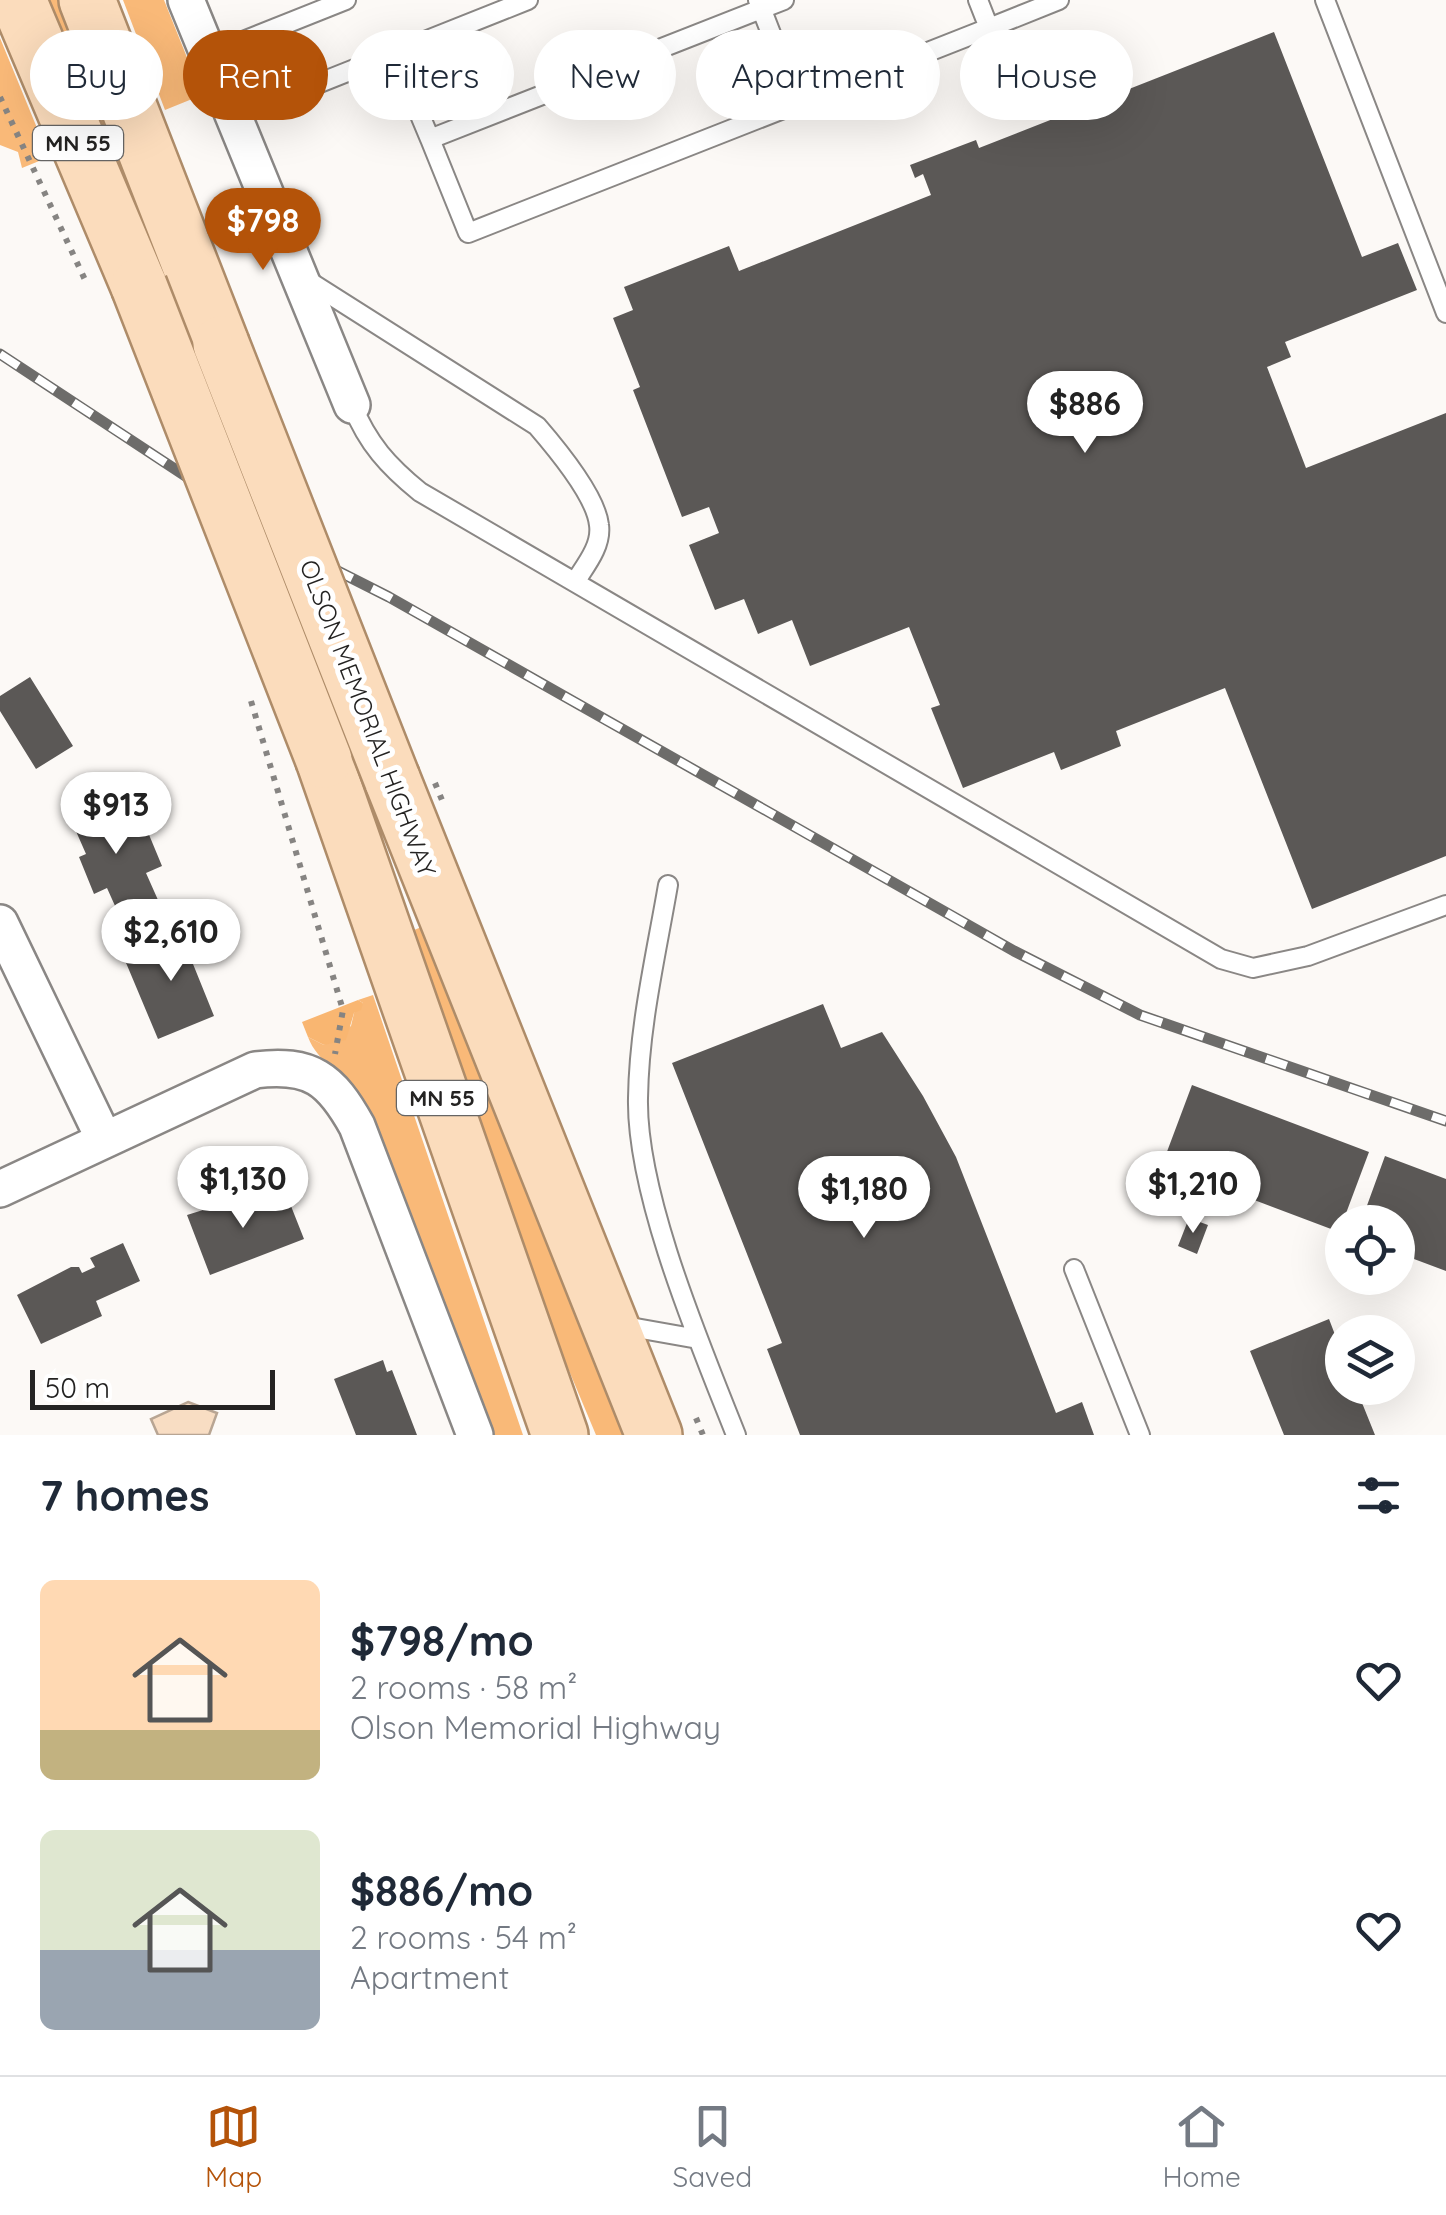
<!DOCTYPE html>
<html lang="en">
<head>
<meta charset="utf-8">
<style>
  :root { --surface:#fff; --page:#f6f6f7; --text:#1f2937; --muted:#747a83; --line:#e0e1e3; --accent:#b45309 }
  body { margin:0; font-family:Quicksand,sans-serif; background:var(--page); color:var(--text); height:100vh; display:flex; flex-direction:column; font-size:38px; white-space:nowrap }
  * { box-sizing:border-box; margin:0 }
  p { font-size:32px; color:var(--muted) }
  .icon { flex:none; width:55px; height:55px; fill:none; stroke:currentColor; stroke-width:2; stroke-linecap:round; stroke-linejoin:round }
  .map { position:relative; height:1435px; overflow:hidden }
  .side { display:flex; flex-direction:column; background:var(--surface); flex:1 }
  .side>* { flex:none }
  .banner { position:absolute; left:30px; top:30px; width:1388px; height:90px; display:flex; gap:20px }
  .fabs { position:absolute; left:1325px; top:1205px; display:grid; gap:20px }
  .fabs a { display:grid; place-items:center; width:90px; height:90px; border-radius:50%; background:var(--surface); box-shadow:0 10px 40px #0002; font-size:50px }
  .scale { position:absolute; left:30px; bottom:25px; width:245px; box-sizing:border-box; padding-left:10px; border:5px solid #242322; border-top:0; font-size:28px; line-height:35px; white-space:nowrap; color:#242322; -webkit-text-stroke:8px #fff; paint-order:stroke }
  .price { position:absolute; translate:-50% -85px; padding:0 22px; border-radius:35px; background:#fff; color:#222; font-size:32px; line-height:65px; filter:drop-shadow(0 2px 5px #0008) }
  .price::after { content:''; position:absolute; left:50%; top:60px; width:30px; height:22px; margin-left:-15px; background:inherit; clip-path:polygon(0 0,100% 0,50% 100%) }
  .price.current { background:var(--accent); color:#fff }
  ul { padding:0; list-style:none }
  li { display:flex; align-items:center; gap:30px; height:250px; padding:0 40px }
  li span { display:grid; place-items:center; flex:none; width:280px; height:200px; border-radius:15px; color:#555 }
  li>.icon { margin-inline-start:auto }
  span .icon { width:120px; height:120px; fill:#fffc; stroke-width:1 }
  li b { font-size:42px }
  h2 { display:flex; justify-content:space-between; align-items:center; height:120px; padding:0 40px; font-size:42px }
  .tag { padding:0 35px; border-radius:45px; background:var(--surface); box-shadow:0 10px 40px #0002; font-size:35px; line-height:90px }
  .tag.current { background:var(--accent); color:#fff }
  .menu { display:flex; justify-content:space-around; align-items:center; height:140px; border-top:2px solid var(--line); background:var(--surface); font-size:28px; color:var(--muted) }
  .menu a { display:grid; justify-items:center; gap:5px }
  .menu .current { color:var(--accent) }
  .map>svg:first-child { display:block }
  .green { fill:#f9b978 }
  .forest { fill:#f9b671 }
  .water { fill:#f8ddc3; stroke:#b8a593; stroke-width:2.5 }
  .building { fill:#5b5856 }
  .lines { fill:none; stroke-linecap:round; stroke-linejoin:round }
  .lane-casing { stroke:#8a8785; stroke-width:22 }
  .street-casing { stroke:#8a8785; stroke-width:40 }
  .primary-casing { stroke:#ae8c69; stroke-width:60 }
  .path { stroke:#868482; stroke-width:6; stroke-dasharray:5 8; stroke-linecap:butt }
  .lane { stroke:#fff; stroke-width:18 }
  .street { stroke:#fff; stroke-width:35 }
  .primary { stroke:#fbdcbc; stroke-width:55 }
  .rail-casing { stroke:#6d6c6a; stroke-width:11 }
  .rail { stroke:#fff; stroke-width:8; stroke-dasharray:22; stroke-linecap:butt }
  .primary-bridge-casing { stroke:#ae8c69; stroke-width:60; stroke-linecap:butt }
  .path-bridge { stroke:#868482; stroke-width:6; stroke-dasharray:5 8; stroke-linecap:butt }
  .primary-bridge { stroke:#fbdcbc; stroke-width:55 }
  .labels { text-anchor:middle; stroke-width:10; stroke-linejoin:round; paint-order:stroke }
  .shield { fill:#fff; stroke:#666564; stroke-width:2.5 }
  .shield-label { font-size:22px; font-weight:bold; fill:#242322 }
  .street-label { font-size:25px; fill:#242322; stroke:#fff }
</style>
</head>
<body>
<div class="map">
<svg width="1446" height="1435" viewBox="0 0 1446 1435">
  <rect width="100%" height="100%" fill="#fcf9f6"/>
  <!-- green -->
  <path class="green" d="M 43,0 L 63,0 L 131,177 L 120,181 Z
    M 123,0 L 164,0 L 202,95 L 165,110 Z
    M 0,38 L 49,157 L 22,168 L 18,152 L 0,145 Z
    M 424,926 L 634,1435 L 596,1435 L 531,1280 L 409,932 Z
    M 373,995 L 523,1435 L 491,1435 L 363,1101 C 346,1076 317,1062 308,1037 L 324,1045 L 351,1026 L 354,1013 L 363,1003 L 358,1000 Z"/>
  <!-- forest -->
  <path class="forest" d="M 358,1000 L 363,1003 L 361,1010 L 354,1013 L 346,1040 L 324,1045 L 308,1037 L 302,1022 Z"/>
  <!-- water -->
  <path class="water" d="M 188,1402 L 217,1413 L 209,1435 L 158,1435 L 151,1419 Z"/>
  <!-- building -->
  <path class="building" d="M 1274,32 L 1362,257 L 1398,243 L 1417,290 L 1285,342 L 1291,357 L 1267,367 L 1306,468 L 1446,413 L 1446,856 L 1312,909 L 1225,688 L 1116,731 L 1121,746 L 1061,770 L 1054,752 L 963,788 L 931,708 L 940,705 L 909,627 L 810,666 L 792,620 L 758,634 L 744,599 L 715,610 L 689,545 L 719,533 L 709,507 L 682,517 L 633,390 L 640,387 L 613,318 L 633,310 L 624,287 L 729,246 L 739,271 L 931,195 L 923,174 L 915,178 L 910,165 L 976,140 L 979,148 Z
    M 30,677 L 73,746 L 36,769 L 0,711 L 0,696 Z
    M 107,796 L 123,834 L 145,825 L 162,866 L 146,873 L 158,900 L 120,917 L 107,888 L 94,894 L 79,857 L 86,854 L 68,813 Z
    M 193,930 L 205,960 L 193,964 L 214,1016 L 158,1039 L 124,958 Z
    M 823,1004 L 841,1048 L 882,1032 L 923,1096 L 956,1157 L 1056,1413 L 1082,1402 L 1094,1435 L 800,1435 L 767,1349 L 782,1343 L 672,1063 Z
    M 1192,1085 L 1369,1152 L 1339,1232 L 1162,1165 Z
    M 1385,1156 L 1446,1179 L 1446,1271 L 1398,1253 L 1398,1222 L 1361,1222 Z
    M 264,1191 L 270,1208 L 289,1201 L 304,1239 L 210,1275 L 187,1215 Z
    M 1189,1218 L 1208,1225 L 1197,1254 L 1178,1246 Z
    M 123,1243 L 140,1281 L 96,1301 L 102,1316 L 41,1344 L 17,1295 L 71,1267 L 79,1267 L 82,1273 L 95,1267 L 90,1258 Z
    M 1329,1319 L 1342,1353 L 1342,1388 L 1356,1388 L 1375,1435 L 1284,1435 L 1250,1351 Z
    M 383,1360 L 387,1372 L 392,1370 L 417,1435 L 356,1435 L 334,1379 Z"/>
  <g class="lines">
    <!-- lane casing -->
    <g class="lane-casing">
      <path id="lane" d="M 758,0 L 798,103
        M 1325,0 L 1446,313
        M 989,28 L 1059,0
        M 394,53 L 430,139 L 784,0
        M 208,55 L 346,0
        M 234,117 L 528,0
        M 430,139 L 468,233 L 989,28 L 978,0
        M 307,280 L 537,426 C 556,448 596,496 599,525 C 602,546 585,566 575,582
        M 352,405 C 368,444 388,466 420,492 L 1221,959 L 1253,968 L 1308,956 L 1446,905
        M 668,885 C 656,955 639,1026 638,1098 C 636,1194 700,1344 736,1435
        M 1074,1269 L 1140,1435
        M 619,1325 L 698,1339"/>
    </g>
    <!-- street casing -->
    <g class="street-casing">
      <path id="street" d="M 186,0 L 352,405
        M 0,923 L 104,1139
        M 0,1189 L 255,1070 C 311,1063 331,1079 357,1126 L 475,1435"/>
    </g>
    <!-- primary casing -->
    <g class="primary-casing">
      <path id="primary" d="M 18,0 L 139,286
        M 87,0 L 221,344
        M 324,760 L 560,1435
        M 392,779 L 654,1435"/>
    </g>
    <!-- path -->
    <path class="path" d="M 0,97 L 86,282
      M 251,701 L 343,1010 L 335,1054
      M 696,1418 L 703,1435"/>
    <!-- lane -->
    <use href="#lane" class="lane"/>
    <!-- street -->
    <use href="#street" class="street"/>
    <!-- primary -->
    <use href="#primary" class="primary"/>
    <!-- rail casing -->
    <g class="rail-casing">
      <path id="rail" d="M 0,354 L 304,554 L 389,597 L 1014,951 L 1140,1015 L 1446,1121"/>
    </g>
    <!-- rail -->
    <use href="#rail" class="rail"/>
    <!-- primary-bridge casing -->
    <g class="primary-bridge-casing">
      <path id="primary-bridge" d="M 139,286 L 324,760
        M 221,344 L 392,779"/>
    </g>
    <!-- path-bridge -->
    <path class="path-bridge" d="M 435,783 L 444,805"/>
    <!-- primary-bridge -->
    <use href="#primary-bridge" class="primary-bridge"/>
  </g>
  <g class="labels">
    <!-- shield labels -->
    <g class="shield">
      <rect x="33" y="126" width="90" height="34" rx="8"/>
      <rect x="397" y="1081" width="90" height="34" rx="8"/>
    </g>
    <g class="shield-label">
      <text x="78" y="151">MN 55</text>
      <text x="442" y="1106">MN 55</text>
    </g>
    <!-- street labels -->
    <g class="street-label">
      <text transform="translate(368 718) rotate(69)" y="9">OLSON MEMORIAL HIGHWAY</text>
    </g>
  </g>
</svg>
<div class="fabs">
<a><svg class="icon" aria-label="locate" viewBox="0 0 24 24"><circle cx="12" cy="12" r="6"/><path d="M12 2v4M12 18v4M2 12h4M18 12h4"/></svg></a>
<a><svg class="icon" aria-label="layers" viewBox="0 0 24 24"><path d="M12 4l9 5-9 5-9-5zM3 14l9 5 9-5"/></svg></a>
</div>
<div class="scale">50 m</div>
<b class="price current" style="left:263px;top:273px">$798</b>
<b class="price" style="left:1085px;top:456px">$886</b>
<b class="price" style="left:116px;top:857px">$913</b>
<b class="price" style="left:171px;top:984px">$2,610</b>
<b class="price" style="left:243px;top:1231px">$1,130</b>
<b class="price" style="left:1193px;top:1236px">$1,210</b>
<b class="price" style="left:864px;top:1241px">$1,180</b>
<div class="banner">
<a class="tag">Buy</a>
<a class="tag current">Rent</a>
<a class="tag">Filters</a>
<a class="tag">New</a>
<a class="tag">Apartment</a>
<a class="tag">House</a>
</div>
</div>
<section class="side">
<h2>7 homes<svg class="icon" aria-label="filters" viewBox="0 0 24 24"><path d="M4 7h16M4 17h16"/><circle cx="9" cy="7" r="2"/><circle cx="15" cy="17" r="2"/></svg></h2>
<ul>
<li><span style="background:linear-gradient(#ffd9b3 75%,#c2b280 0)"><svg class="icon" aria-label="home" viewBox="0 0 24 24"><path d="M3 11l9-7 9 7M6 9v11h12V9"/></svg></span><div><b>$798/mo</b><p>2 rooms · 58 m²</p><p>Olson Memorial Highway</p></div><svg class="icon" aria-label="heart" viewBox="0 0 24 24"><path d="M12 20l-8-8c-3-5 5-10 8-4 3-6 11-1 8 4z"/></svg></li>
<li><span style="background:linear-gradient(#dfe7d0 60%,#9aa5b1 0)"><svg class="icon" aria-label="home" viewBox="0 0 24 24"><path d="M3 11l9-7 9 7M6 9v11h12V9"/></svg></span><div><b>$886/mo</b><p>2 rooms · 54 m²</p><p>Apartment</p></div><svg class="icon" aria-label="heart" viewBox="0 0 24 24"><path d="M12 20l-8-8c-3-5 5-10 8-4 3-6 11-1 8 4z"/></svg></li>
</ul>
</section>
<nav class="menu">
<a class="current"><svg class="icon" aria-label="map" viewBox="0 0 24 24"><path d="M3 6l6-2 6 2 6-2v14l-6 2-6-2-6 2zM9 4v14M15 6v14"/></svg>Map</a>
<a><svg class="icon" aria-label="saved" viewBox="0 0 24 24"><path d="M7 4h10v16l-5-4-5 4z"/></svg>Saved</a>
<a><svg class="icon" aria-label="home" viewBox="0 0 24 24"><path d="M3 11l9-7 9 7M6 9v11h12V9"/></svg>Home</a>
</nav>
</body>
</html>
